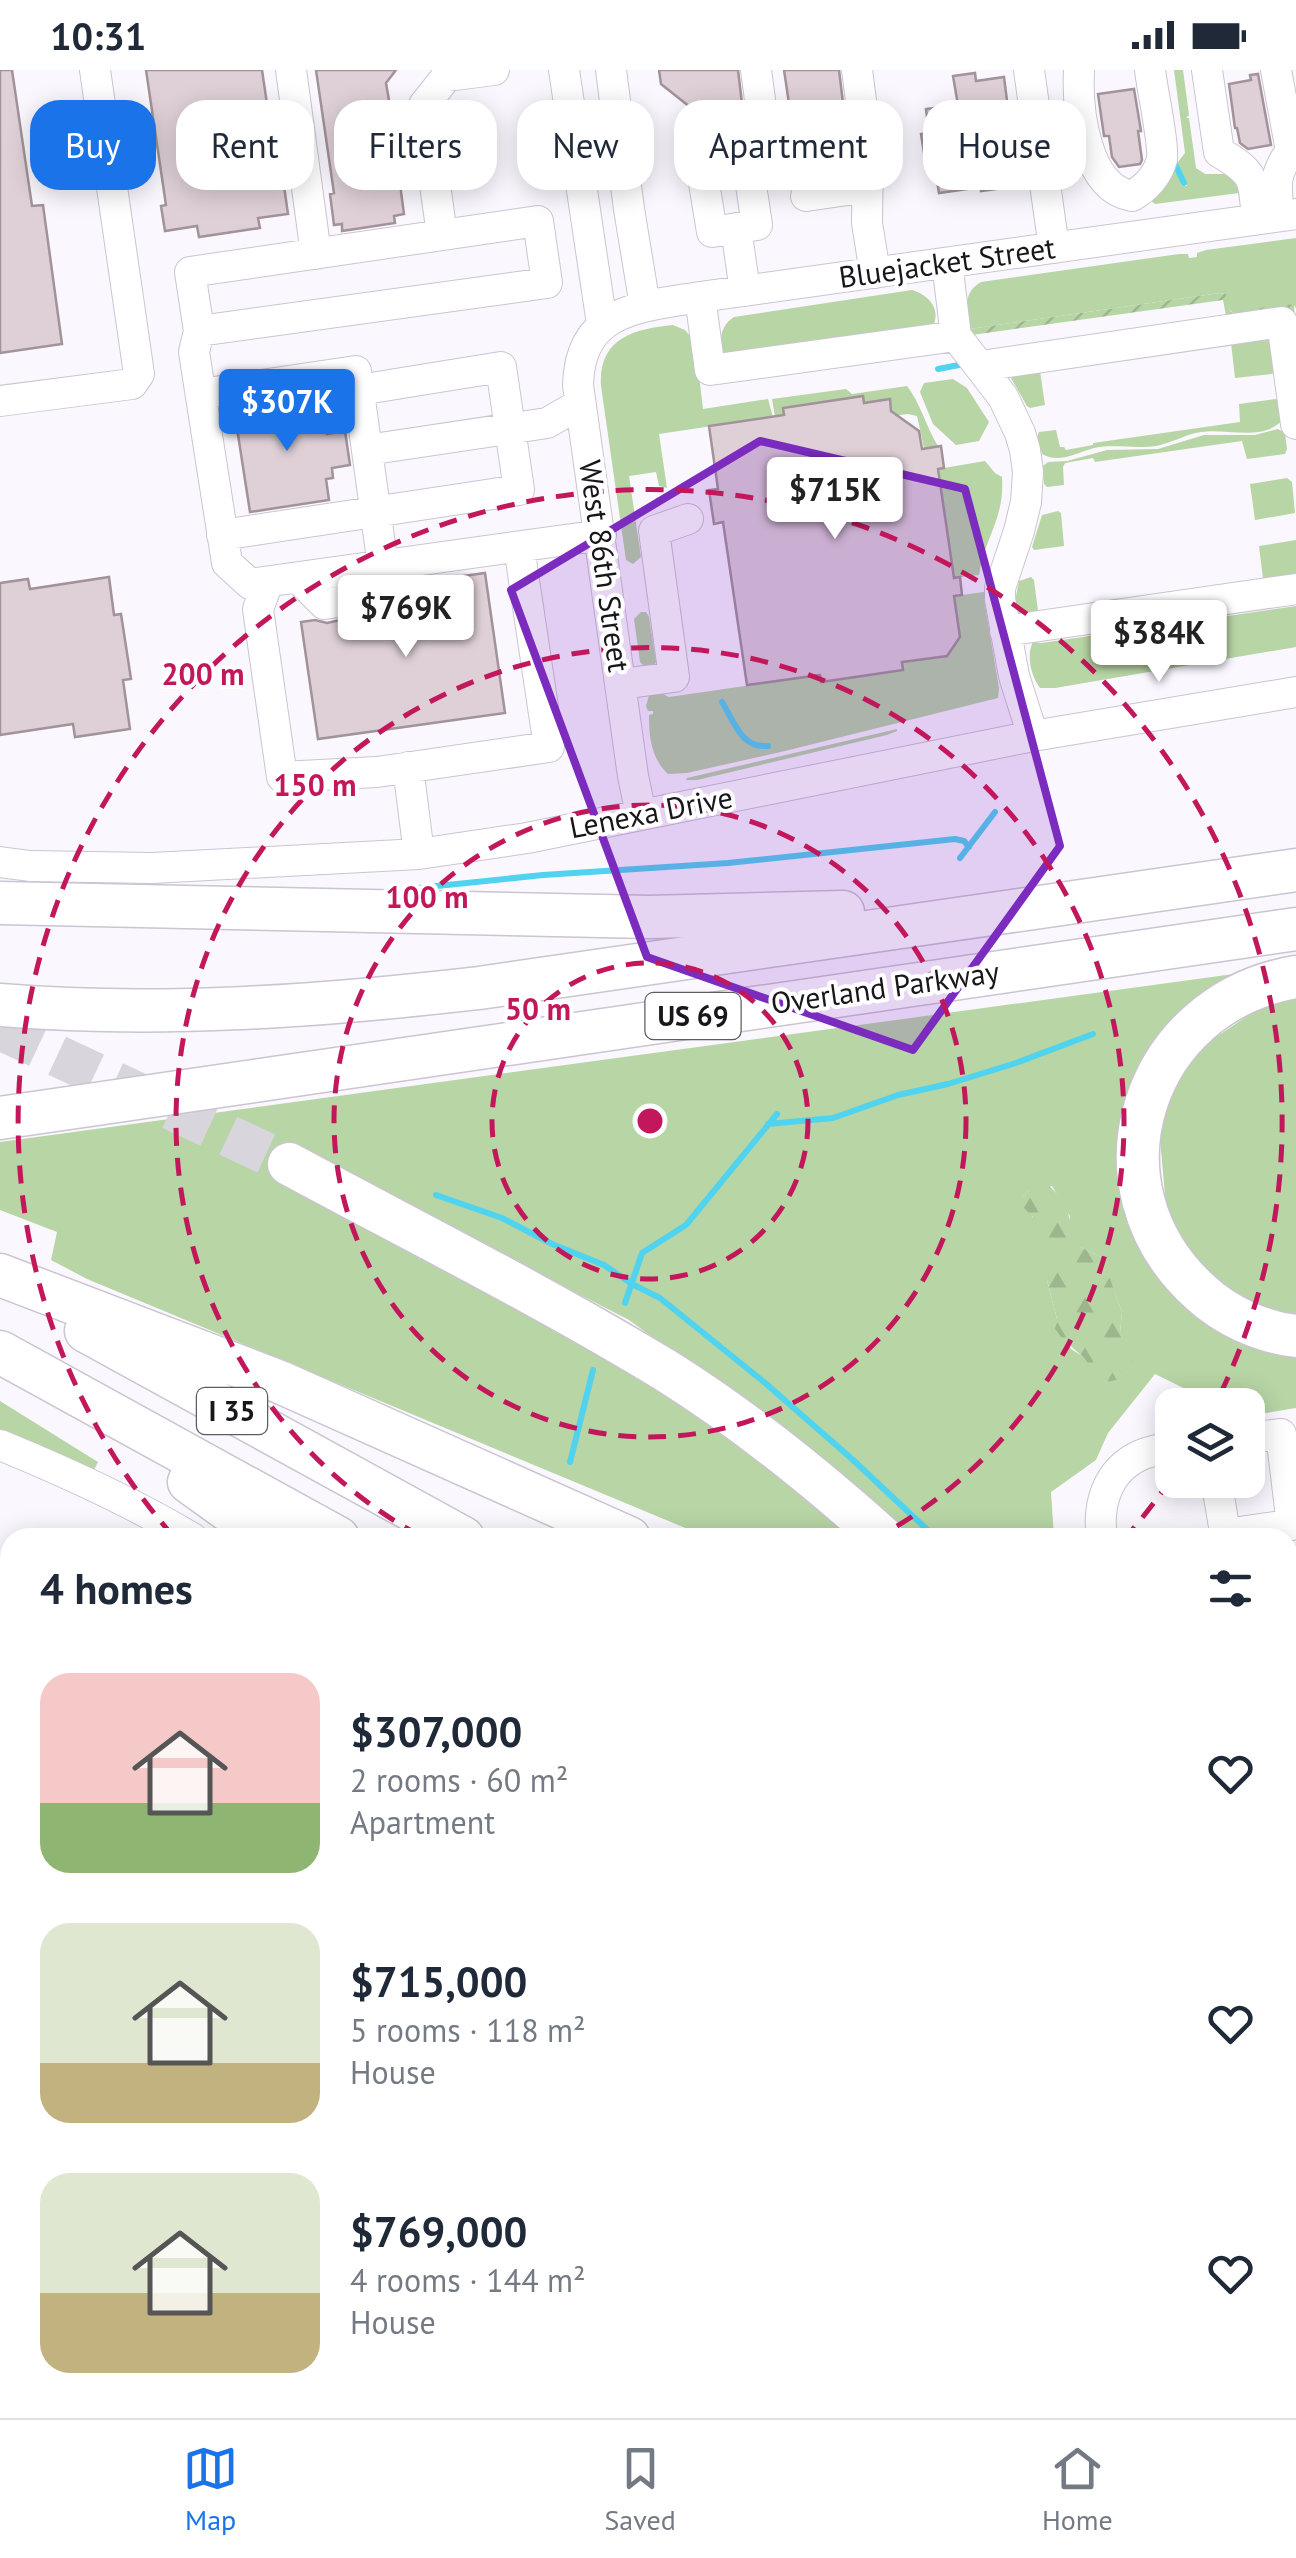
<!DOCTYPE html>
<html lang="en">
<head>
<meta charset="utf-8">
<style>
  :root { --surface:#fff; --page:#f2f2f3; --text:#1f2937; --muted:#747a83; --line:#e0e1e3; --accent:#1a73e8 }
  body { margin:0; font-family:"PT Sans",sans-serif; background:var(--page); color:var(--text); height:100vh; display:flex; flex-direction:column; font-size:38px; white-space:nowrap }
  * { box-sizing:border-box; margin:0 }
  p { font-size:32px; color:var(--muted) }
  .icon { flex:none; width:55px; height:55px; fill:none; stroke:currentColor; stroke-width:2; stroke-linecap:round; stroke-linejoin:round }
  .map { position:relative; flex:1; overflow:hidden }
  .sheet { position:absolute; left:0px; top:1458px; width:1298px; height:892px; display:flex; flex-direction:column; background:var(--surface); border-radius:30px 30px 0 0; box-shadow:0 5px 25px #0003 }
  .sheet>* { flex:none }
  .hud { position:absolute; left:30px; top:30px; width:1238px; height:90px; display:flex; gap:20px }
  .buttons { position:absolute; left:1155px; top:1318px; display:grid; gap:20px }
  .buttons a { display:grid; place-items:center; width:110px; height:110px; border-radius:20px; background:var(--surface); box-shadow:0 5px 25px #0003; font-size:50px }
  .price { position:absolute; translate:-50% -85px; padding:0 22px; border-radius:10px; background:#fff; color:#222; font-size:32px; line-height:65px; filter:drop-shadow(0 2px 5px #0008) }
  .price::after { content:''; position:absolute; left:50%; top:60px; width:30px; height:22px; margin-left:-15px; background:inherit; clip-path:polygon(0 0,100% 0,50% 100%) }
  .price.current { background:var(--accent); color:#fff }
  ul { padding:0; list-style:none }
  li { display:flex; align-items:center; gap:30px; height:250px; padding:0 40px }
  li span { display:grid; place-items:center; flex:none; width:280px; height:200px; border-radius:30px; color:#555 }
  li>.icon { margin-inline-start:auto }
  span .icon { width:120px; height:120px; fill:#fffc; stroke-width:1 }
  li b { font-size:42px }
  h2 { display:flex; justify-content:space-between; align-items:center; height:120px; padding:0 40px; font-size:42px }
  .chip { padding:0 35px; border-radius:30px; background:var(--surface); box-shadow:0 5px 25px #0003; font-size:35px; line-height:90px }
  .chip.current { background:var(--accent); color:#fff }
  .status { display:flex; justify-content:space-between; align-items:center; height:70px; padding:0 50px; background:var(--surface); direction:ltr }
  .status svg { height:28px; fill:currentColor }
  .tab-bar { display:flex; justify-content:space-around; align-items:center; height:140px; border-top:2px solid var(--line); background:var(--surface); font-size:28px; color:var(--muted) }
  .tab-bar a { display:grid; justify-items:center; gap:5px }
  .tab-bar .current { color:var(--accent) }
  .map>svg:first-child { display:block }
  .green { fill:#b7d5a5; fill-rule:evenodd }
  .forest { fill:url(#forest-firs) }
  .garden { fill:url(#garden-furrows) }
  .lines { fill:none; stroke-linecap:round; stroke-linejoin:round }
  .stream { stroke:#4fd3ef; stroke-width:6 }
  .building { fill:#dfd0d7; stroke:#a19399; stroke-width:2.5 }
  .highway-tunnel { stroke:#d9d5dd; stroke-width:42; stroke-dasharray:42 21; stroke-linecap:butt }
  .minor-casing { stroke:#cbc4d1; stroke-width:32 }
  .highway-casing { stroke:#cbc4d1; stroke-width:45 }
  .minor { stroke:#fff; stroke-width:30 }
  .highway { stroke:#fff; stroke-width:42 }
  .rail-casing { stroke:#4f4d52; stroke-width:10 }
  .rail { stroke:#fff; stroke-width:6; stroke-dasharray:19; stroke-linecap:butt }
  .marked { fill:#7b2cbf; fill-opacity:0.2; stroke:#7b2cbf; stroke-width:8; stroke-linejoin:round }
  .ring { fill:none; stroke:#c2185b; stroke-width:5; stroke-dasharray:18 12 }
  .labels { text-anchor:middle; stroke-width:8; stroke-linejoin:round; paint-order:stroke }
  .shield { fill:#fff; stroke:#5d5c5f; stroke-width:2.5 }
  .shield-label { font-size:28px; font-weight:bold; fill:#18161a }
  .street-label { font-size:30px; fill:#18161a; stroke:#fff }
  .centre { fill:#c2185b; stroke:#fff; stroke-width:5 }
  .ring-label { font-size:30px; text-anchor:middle; font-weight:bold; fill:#c2185b; stroke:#fff; stroke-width:8; stroke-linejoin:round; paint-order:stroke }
</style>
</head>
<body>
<div class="status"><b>10:31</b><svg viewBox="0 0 49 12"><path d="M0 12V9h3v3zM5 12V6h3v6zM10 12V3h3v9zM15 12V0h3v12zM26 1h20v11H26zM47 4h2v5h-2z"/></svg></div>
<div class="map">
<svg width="1296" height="2348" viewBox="0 0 1296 2348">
  <defs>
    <pattern id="forest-firs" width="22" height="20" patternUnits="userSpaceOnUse" patternTransform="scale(2.5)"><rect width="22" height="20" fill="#b7d5a5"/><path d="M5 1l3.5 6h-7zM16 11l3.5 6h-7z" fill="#9db68d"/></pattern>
    <pattern id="garden-furrows" width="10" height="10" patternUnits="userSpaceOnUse" patternTransform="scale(2.5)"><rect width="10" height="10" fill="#b7d5a5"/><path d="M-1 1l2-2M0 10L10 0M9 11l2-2" fill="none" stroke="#9db68d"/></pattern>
  </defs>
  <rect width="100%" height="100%" fill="#fbf7ff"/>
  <!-- green -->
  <path class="green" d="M 1174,0 L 1183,0 L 1189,45 L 1186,48 L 1189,48 L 1196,98 L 1205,104 L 1227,104 L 1239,111 L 1239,123 L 1155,134 L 1150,130 L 1173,98 L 1178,104 L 1182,116 L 1187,116 L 1177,93 L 1185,83 Z
    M 1296,168 L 1296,238 L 1294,235 L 1233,243 L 1229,239 L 1223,223 L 1220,223 L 969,259 C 967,239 962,223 981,212 L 1179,184 L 1188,184 L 1189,188 L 1197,187 L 1197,183 L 1206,180 Z
    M 912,220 C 928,225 940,237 934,254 L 724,284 C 718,270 721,255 734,247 Z
    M 673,255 L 685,260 L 695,272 L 703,339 L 768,329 L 773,347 L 659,364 L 667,418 L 659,416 L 656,402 L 629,406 L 641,487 L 633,494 L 626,490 L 601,316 C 598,268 634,259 673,255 Z
    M 1268,268 L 1271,271 L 1275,301 L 1272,304 L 1235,308 L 1231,273 Z
    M 1040,301 L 1045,335 L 1030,338 L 1027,336 L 1011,308 L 1014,305 Z
    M 953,309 L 967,318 L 989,352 L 979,371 L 956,375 L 933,354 L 920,322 L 924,313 Z
    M 907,316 C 921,334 926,357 938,376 L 924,378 L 917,346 L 908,344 L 892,346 L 889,329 L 864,333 L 862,326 L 784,338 L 784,345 L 775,347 L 772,329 L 846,319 L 852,324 Z
    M 1275,329 L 1279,330 L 1283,349 C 1265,372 1226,358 1201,362 C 1186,364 1172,373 1156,376 C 1136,379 1114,374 1094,378 C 1076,383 1059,394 1042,384 L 1037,367 L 1039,362 L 1056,360 L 1060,377 L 1064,377 L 1066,380 L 1093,375 L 1093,373 L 1240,352 L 1239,334 Z
    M 1278,359 L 1285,363 L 1287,379 L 1285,384 L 1247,389 L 1242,371 L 1095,392 L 1093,388 L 1065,393 L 1063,397 L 1064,415 L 1047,417 L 1044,414 L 1043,396 L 1048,392 L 1067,391 L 1107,380 L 1158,379 L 1204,365 L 1255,365 Z
    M 985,391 L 995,403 L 1002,407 C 1005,449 984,468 979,505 L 953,508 L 938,399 Z
    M 1287,408 L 1292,412 L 1295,443 L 1255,450 L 1250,414 Z
    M 1058,441 L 1061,443 L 1064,476 L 1034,480 L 1032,477 L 1042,445 Z
    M 1296,470 L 1296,506 L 1263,509 L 1259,476 Z
    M 1031,507 L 1034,510 L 1038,541 L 1020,545 L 1017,544 L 1015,531 L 1019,511 Z
    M 984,522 L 985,535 L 999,618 L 998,628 L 785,681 L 687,703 L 668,704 C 651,688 649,667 649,645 L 653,644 L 653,641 L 648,641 L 646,636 L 649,625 L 663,624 L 669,627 L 820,605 L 822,612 L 902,600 L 902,592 L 947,586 L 960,567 L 954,526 Z
    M 1296,536 L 1296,577 L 1055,618 L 1040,618 C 1031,606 1026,585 1033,572 L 1041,573 Z
    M 641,542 L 646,542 L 649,547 L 656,592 L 654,596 L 646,598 L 640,592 L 634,549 Z
    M 897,659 L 897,661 L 887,665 L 697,710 L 686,710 L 687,708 Z
    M 1241,903 L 1144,995 L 1145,1179 L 1296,1283 L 1296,1338 L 1248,1346 L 1248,1335 L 1218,1335 L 1155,1304 L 1108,1363 L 1096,1390 L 1051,1422 L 1054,1467 L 910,1467 L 851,1411 L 629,1250 L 294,1077 L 735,1364 L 851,1467 L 707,1467 L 87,1209 L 51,1190 L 57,1162 L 0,1140 L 0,1072 ZM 1052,1116 L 1070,1146 L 1070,1171 L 1075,1178 L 1081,1177 L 1101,1187 L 1103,1199 L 1108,1204 L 1122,1242 L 1120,1263 L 1123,1269 L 1127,1301 L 1122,1306 L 1105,1311 L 1082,1286 L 1071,1279 L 1057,1249 L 1047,1210 L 1048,1197 L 1033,1148 L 1023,1127 L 1028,1121 Z
    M 1296,927 L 1296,1251 L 1209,1215 L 1167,1147 L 1159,1058 L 1187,987 L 1269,931 Z
    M 0,1331 L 98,1392 L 94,1400 L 0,1359 Z
    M 1296,1581 L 1296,1728 L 1288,1723 L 1288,1583 Z"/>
  <!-- forest -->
  <path class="forest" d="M 1039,1109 C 1054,1118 1068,1133 1070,1151 C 1071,1162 1069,1168 1075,1177 L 1081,1177 L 1101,1187 L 1103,1199 L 1108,1203 L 1122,1242 L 1120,1263 L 1123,1269 L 1129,1270 C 1142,1286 1124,1318 1102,1310 C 1092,1307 1090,1293 1082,1286 C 1075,1279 1071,1278 1066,1269 L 1061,1267 L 1055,1259 L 1057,1249 L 1047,1210 L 1047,1197 L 1040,1183 L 1037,1168 L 1031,1164 L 1029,1154 L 1033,1147 L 1024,1138 L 1023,1127 L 1028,1121 L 1027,1114 L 1031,1110 Z
    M 326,2340 L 675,2340 L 691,2348 L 328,2348 Z"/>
  <!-- garden -->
  <path class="garden" d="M 1220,223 L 1226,224 L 1229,239 L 1232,243 L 1284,234 L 1294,235 L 1296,268 L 1292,240 L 1228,248 L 1226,246 L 1223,230 L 972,265 L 969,259 Z"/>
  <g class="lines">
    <!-- stream -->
    <path class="stream" d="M 1176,96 L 1184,113
      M 938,299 L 959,295
      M 722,632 C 735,653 741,678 768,676
      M 960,788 L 995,742
      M 418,818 L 543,805 L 728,793 L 955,769 L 964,771 L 969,777
      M 768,1054 L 833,1048 L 898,1025 L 948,1014 L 1016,993 L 1093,964
      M 436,1125 L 502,1148 L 552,1174 L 604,1195 L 632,1214 L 660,1228 L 764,1312 L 852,1389 L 936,1468
      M 625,1233 L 642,1183 L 686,1155 L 777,1044
      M 570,1392 L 593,1300
      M 0,1647 L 10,1648"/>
  </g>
  <!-- building -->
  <path class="building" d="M 0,0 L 12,0 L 32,136 L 43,135 L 62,274 L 0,283 Z
    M 146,0 L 262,0 L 275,88 L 280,88 L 288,144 L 258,148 L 260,158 L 199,167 L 197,156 L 165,161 L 161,136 L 166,135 Z
    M 316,0 L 396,0 L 386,13 L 391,42 L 395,42 L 402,92 L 397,92 L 404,144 L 394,146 L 395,153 L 342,161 L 342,154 L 334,155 L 330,124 L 334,123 Z
    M 659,0 L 738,0 L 743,42 L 696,50 L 695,41 L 661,14 Z
    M 784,0 L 839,0 L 849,82 L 845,87 L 798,94 Z
    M 975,3 L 976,11 L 1004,7 L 1018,116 L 981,121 L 981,117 L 939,123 L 935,99 L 927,101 L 921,64 L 929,63 L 926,39 L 958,35 L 953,6 Z
    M 1258,4 L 1271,75 L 1248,79 L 1240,73 L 1237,58 L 1235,58 L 1229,14 L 1251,10 L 1250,5 Z
    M 1134,19 L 1141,61 L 1138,61 L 1142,90 L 1140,94 L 1119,97 L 1112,87 L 1109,66 L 1104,66 L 1098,24 Z
    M 863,326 L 864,333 L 890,329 L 891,341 L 919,361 L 922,379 L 941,376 L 944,398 L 938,399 L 954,508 L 960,507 L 962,525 L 954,526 L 960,567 L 947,586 L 902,592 L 903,600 L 821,612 L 820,605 L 747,615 L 723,452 L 714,454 L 709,420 L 718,419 L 709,356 L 784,345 L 783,338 Z
    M 314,327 L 319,356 L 326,355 L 327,364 L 345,361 L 350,395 L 332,398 L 333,408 L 326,409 L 329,430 L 250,442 L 234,339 Z
    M 485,503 L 505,643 L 318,669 L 301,552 L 315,550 L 327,553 L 363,545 L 368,542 L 371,519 Z
    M 109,507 L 114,545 L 121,544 L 131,609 L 123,610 L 130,659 L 75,667 L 73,654 L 0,665 L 0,513 L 28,509 L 30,519 Z"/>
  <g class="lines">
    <!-- highway-tunnel -->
    <path class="highway-tunnel" d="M 0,959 L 289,1094"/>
    <!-- minor casing -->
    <g class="minor-casing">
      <path id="minor" d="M 291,0 L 316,184
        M 564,0 L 602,254
        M 611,0 L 629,139 L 645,236
        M 857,0 L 868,84 L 867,153 L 875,203
        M 1029,0 L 1054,178
        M 1079,0 C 1077,39 1085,118 1132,126 C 1146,118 1158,105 1162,89 C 1164,74 1152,18 1150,0
        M 1207,0 L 1219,82 C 1256,104 1253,108 1257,149
        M 1276,0 L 1291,81
        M 746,82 L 757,155 L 712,162 L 700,88 Z
        M 746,82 L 763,52 L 756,0
        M 806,126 L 868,117
        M 1279,146 C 1275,107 1274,106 1296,72
        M 736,158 L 745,221
        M 442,165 L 424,35 L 447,6 L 494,0
        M 947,193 L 956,266 L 1003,327 L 1020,363 L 1025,380 L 1028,402 L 1026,432 L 1019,461 L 1000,518 L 1000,529 L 1014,606 L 1033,666
        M 700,227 L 710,300 L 956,266
        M 199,261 L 190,202 L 538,151 L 547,213 L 199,261 L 194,282 L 227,493 L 250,514 L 601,465
        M 981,296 L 1282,252 L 1296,354
        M 201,324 L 356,301 L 383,496
        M 0,331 L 132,314 L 139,304 L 95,0
        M 367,380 L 547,353 L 580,334
        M 222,465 L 519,420 L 501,297 L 359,320
        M 298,508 L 324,534 L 352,530
        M 268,512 L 258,539 L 282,707 L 377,702 L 549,677 L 519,477
        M 1005,561 L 1296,519
        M 621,614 L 674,607 L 654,461 L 688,449
        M 408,697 L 419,784
        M 641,744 L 633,706 L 578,315 C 580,239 639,237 700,227 L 1296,144
        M 0,792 L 30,796 L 152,798 L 419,784 L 527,768 L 1033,666 L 1296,622
        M 1248,1368 L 1281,1364 L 1292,1455
        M 0,1375 C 66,1402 130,1431 192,1468
        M 1214,1410 L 1218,1421 L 1226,1468
        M 1225,1464 L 1296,1454
        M 1102,1468 C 1097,1435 1107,1400 1141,1385 C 1150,1381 1162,1379 1172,1377
        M 0,1500 L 10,1506
        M 1288,1568 L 1296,1567
        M 0,1597 L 10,1599
        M 0,1711 L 10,1714
        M 0,1795 L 10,1798
        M 0,2066 L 10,2066
        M 0,2199 L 10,2198
        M 941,2340 L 956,2348
        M 1047,2340 L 1062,2348
        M 1286,2340 L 1289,2348
        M 1019,2348 L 1024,2340"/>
    </g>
    <!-- highway casing -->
    <g class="highway-casing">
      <path id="highway" d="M 0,833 L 649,847 L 843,842
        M 1296,907 C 1142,933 1082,1115 1200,1222 C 1226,1246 1261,1262 1296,1266
        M 0,935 C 159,948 321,936 479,918 L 1296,800
        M 0,1048 L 1296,859
        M 289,1094 C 415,1162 543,1226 665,1300 C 742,1348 815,1407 883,1468
        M 0,1205 L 280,1312 L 629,1468
        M 86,1261 L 463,1468
        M 0,1282 L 338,1468
        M 189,1412 L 267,1468
        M 1288,1756 L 1296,1761
        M 1288,1848 L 1296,1855
        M 1288,1919 L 1296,1923
        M 1288,1987 L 1296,1992
        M 1288,2116 L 1296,2122"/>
    </g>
    <!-- minor -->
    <use href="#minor" class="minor"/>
    <!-- highway -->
    <use href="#highway" class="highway"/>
    <!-- rail casing -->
    <g class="rail-casing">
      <path id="rail" d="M 0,2134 L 10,2134
        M 730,2340 L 746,2348
        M 762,2340 L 778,2348"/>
    </g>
    <!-- rail -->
    <use href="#rail" class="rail"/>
  </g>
  <!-- marked area -->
  <path class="marked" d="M 760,371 L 965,419 L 1060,776 L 913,980 L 647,887 L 511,520 Z"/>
  <!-- distance rings -->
  <g class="ring">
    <circle cx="650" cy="1051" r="158"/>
    <circle cx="650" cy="1051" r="316"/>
    <path d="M420 1466A474 474 0 1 1 880 1466"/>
    <path d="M1171 1409A632 632 0 0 1 1127 1466M173 1466A632 632 0 1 1 1216 1333"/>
  </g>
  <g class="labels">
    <!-- shield labels -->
    <g class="shield">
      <rect x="645.5" y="923" width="95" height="46" rx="8"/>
      <rect x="197" y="1318" width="70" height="46" rx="8"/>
    </g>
    <g class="shield-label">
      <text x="693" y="956">US 69</text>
      <text x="232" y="1351">I 35</text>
    </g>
    <!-- street labels -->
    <g class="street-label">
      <text transform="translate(947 193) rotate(-8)" y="10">Bluejacket Street</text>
      <text transform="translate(604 496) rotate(82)" y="10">West 86th Street</text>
      <text transform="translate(651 743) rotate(-11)" y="10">Lenexa Drive</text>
      <text transform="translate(885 918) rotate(-8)" y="10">Overland Parkway</text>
    </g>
  </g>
  <circle cx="650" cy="1051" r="15" class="centre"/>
  <g class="ring-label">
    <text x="203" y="615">200 m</text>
    <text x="315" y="726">150 m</text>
    <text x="427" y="838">100 m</text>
    <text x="538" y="950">50 m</text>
  </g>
</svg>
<div class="buttons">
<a><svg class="icon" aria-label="layers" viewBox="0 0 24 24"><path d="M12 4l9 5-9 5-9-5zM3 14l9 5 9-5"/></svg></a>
</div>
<b class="price current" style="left:287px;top:384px">$307K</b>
<b class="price" style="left:835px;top:472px">$715K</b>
<b class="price" style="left:406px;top:590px">$769K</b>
<b class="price" style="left:1159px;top:615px">$384K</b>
<div class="hud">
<a class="chip current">Buy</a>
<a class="chip">Rent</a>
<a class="chip">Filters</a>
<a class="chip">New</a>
<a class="chip">Apartment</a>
<a class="chip">House</a>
</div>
<section class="sheet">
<h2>4 homes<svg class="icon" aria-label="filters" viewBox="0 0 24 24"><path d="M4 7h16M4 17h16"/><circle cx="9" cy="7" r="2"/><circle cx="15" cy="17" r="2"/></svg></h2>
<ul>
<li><span style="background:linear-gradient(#f6c9c9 65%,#8fb573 0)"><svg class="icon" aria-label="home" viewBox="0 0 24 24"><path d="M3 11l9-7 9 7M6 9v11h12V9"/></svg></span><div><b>$307,000</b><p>2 rooms · 60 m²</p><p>Apartment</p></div><svg class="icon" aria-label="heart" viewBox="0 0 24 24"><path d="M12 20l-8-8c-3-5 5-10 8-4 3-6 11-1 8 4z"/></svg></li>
<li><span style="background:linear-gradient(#dfe7d0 70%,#c2b280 0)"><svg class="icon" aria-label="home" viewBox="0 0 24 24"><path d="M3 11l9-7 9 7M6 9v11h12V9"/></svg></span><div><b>$715,000</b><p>5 rooms · 118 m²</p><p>House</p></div><svg class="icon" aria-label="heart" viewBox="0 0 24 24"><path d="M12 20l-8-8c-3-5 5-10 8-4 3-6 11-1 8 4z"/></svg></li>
<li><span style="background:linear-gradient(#dfe7d0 60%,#c2b280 0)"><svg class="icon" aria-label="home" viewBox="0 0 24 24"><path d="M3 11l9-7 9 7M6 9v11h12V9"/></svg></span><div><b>$769,000</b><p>4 rooms · 144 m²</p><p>House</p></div><svg class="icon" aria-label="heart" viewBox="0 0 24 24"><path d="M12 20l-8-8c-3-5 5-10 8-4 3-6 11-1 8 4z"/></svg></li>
</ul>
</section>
</div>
<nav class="tab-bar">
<a class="current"><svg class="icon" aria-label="map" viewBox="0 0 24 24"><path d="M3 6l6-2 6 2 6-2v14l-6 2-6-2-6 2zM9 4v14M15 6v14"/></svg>Map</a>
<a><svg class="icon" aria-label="saved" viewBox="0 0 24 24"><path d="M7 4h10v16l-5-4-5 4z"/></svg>Saved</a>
<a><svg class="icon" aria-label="home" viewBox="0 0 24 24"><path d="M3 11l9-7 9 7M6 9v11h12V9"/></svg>Home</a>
</nav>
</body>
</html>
